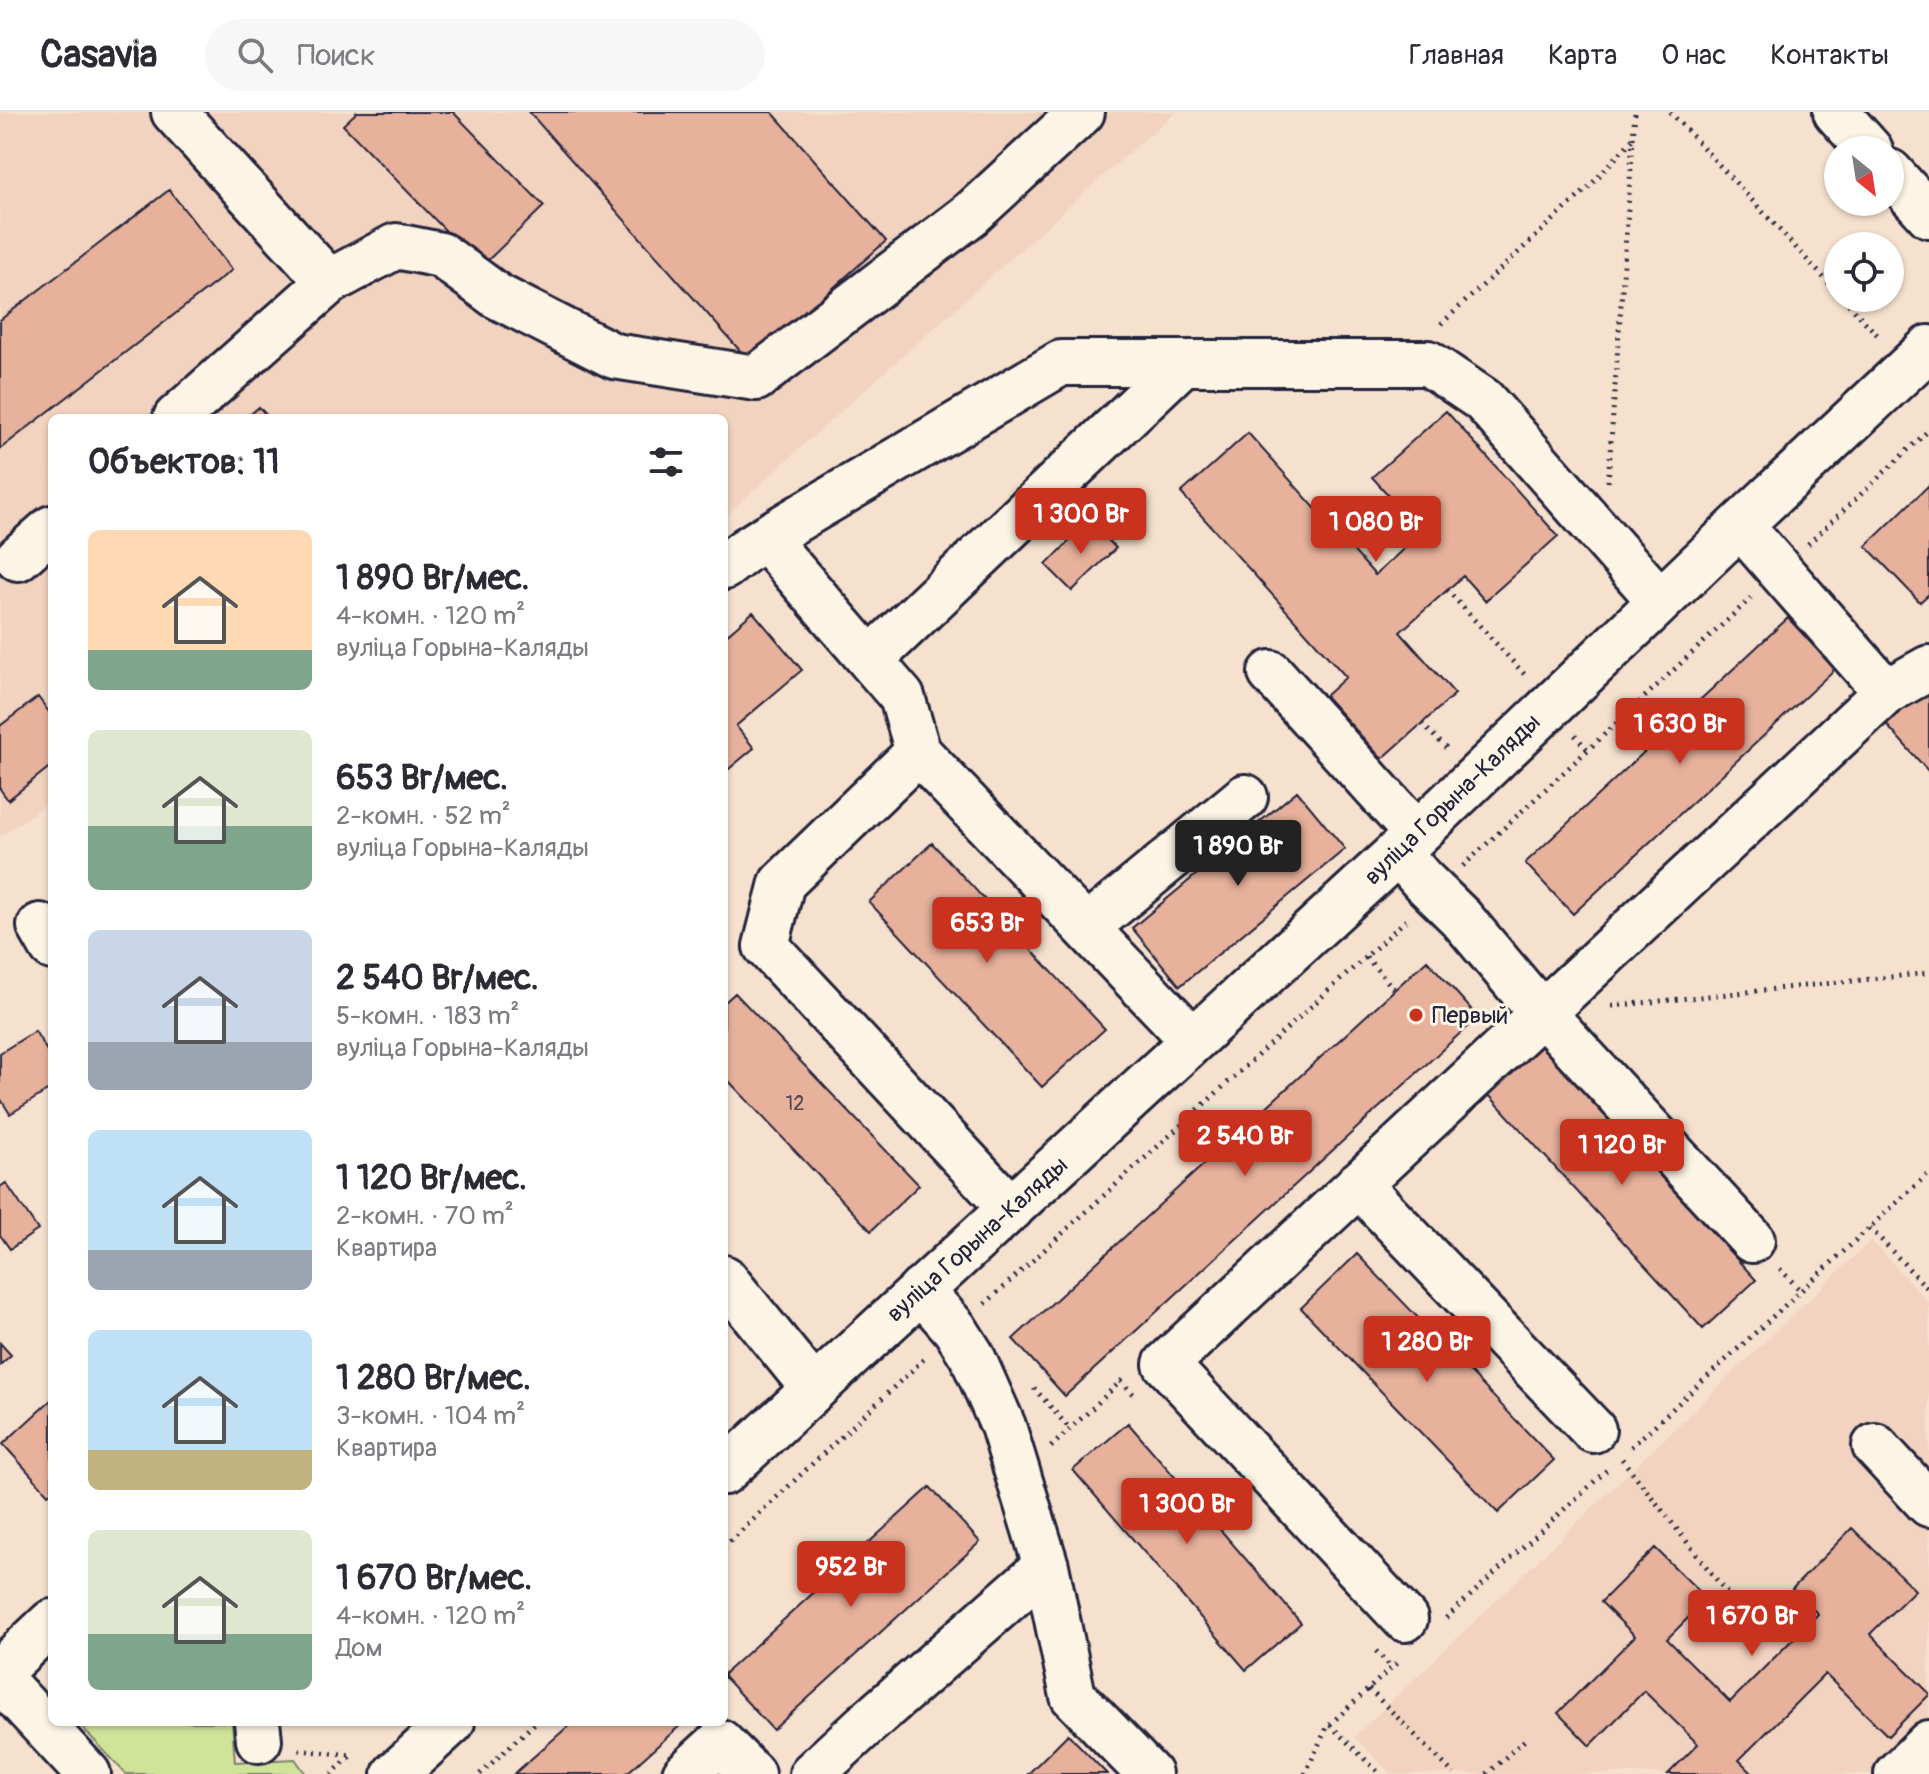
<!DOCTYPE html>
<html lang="ru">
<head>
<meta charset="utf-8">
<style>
  :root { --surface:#fff; --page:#f7f7f7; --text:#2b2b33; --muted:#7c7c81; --line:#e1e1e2; --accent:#c8321e }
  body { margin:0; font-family:Pangolin,sans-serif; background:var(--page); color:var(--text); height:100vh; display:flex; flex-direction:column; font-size:30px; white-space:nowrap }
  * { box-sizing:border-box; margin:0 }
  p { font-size:26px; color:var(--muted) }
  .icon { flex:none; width:44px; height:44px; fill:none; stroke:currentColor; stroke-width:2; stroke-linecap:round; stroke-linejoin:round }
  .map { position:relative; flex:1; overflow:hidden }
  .drawer { position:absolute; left:48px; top:302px; width:680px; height:1312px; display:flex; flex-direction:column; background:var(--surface); border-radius:12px; box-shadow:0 2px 6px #0004 }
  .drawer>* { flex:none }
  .needle { width:52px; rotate:150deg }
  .buttons { position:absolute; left:1824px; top:24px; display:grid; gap:16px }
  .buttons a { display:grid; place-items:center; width:80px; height:80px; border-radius:50%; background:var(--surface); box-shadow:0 2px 6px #0004; font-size:40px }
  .price { position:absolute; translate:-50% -68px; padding:0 18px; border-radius:8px; background:var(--accent); color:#fff; font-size:26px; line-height:52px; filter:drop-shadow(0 2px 4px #0008) }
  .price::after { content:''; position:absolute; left:50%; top:48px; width:24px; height:18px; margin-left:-12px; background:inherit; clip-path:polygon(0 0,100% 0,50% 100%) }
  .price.on { background:#222; color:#fff }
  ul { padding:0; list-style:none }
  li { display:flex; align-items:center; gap:24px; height:200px; padding:0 40px }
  li span { display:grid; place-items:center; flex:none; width:224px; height:160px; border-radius:12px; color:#555 }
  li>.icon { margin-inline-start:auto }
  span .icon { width:96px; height:96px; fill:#fffc; stroke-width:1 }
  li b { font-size:34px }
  h2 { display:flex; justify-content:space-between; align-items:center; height:96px; padding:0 40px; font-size:34px }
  header { display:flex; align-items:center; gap:48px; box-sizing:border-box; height:112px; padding:0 40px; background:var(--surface); border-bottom:2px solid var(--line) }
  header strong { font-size:38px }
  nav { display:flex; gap:44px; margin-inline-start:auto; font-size:28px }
  .search { width:560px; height:72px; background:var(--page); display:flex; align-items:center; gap:20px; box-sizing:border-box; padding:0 28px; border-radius:44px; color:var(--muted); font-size:30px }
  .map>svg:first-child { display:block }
  .built { fill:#f2d3c0 }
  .green { fill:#d0e398; stroke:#79826a; stroke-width:2 }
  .building { fill:#e7b19c; stroke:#22223b; stroke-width:2 }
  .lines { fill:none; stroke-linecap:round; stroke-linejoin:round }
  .minor-casing { stroke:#22223b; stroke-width:50 }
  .path { stroke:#22223b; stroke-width:5; stroke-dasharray:2 6; stroke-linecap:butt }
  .minor { stroke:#fcf5e5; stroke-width:44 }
  .poi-dot { fill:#c8321e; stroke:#fcf5e5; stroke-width:3 }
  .labels { text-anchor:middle; stroke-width:6; stroke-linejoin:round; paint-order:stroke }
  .number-label { font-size:20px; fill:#534653 }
  .street-label { font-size:24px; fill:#22223b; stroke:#fcf5e5 }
  .poi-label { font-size:24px; fill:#22223b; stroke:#fcf5e5; text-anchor:start }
</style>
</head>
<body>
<header>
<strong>Casavia</strong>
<div class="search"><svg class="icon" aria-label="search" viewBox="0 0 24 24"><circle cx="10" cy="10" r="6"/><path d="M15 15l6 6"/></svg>Поиск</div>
<nav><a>Главная</a><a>Карта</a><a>О нас</a><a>Контакты</a></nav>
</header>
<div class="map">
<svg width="1929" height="1662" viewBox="0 0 1929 1662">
  <rect width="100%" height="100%" fill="#f6e1cf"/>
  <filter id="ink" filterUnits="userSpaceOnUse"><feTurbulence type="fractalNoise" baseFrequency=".0125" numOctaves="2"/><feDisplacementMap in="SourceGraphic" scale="16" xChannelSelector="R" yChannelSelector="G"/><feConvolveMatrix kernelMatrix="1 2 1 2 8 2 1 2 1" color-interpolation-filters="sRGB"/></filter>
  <g filter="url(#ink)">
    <!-- built -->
    <path class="built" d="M 0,0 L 1176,0 L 1088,77 L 724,405 L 724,306 L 52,306 L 52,688 L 0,725 Z
      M 1871,1128 L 1929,1191 L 1929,1662 L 1391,1662 L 1354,1625 Z"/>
    <!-- green -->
    <path class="green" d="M 77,1610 L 232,1610 L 235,1650 L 295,1647 L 306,1662 L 126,1662 Z"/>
    <!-- building -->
    <path class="building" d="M 357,0 L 453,0 L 544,94 L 481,155 L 343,13 Z
      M 529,0 L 772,0 L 886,129 L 750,250 Z
      M 169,78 L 232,158 L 0,337 L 0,208 Z
      M 259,295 L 269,306 L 246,306 Z
      M 1446,299 L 1558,424 L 1485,489 L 1463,464 L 1400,520 L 1455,582 L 1382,647 L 1325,584 L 1346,565 L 1181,381 L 1248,321 L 1375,463 L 1422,420 L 1372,365 Z
      M 1929,373 L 1929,482 L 1920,490 L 1866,434 Z
      M 1089,409 L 1116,436 L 1072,479 L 1046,453 Z
      M 753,500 L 802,558 L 736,614 L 754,636 L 724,661 L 724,525 Z
      M 1788,506 L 1835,557 L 1573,802 L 1525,751 Z
      M 1929,569 L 1929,660 L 1884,610 Z
      M 38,585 L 52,604 L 52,653 L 8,688 L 0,677 L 0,614 Z
      M 1297,679 L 1345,737 L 1180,874 L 1132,816 Z
      M 932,731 L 1105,917 L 1042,975 L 869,790 Z
      M 1427,848 L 1478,905 L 1065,1284 L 1013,1227 Z
      M 735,881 L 919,1073 L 871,1119 L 724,964 L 724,891 Z
      M 35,919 L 52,947 L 52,976 L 10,1002 L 0,986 L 0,941 Z
      M 1541,933 L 1756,1168 L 1703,1217 L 1488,982 Z
      M 6,1071 L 38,1118 L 10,1137 L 0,1123 L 0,1075 Z
      M 1357,1142 L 1554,1348 L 1498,1401 L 1301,1196 Z
      M 0,1231 L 11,1243 L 0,1253 Z
      M 52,1287 L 52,1379 L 48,1382 L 3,1332 Z
      M 1128,1311 L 1301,1511 L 1246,1558 L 1073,1358 Z
      M 930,1375 L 980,1430 L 773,1618 L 724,1565 L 724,1562 Z
      M 1852,1416 L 1915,1478 L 1870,1522 L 1929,1581 L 1929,1583 L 1888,1624 L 1825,1562 L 1739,1648 L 1753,1662 L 1668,1662 L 1698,1632 L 1644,1579 L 1590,1634 L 1558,1601 L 1635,1524 L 1601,1490 L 1655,1436 L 1707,1487 L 1667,1527 L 1730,1590 L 1818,1502 L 1792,1477 Z
      M 573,1610 L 684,1610 L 626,1662 L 514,1662 Z
      M 1068,1622 L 1107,1662 L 1028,1662 Z"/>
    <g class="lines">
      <!-- minor casing -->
      <g class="minor-casing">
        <path id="minor" d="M 174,0 L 329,170
          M 1836,0 L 1870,38
          M 1890,60 L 1929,103
          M 176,306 L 329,170 L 396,134 L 441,143 L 497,184 L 614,244 L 756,266 L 971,102 L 1082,0
          M 1740,413 L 1886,580 L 1929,556
          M 765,426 L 870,548
          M 18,446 L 52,416
          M 724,455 L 746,438 L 765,426 L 1061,251 L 1428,251 L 1483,288 L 1660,489
          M 1271,561 L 1416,721
          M 918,640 L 1193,928
          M 1398,740 L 1422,768 L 1461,806 L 1526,883 L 1752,1128
          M 40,814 L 52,835
          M 1086,816 L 1245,685
          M 1358,1072 L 1593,1318
          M 1011,1097 L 766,834 L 782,771 L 918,640 L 902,585 L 870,548 L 1183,251
          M 724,1166 L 814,1277
          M 921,1178 L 955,1217 L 972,1244 L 1003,1314 L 1046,1454 L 1073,1584 L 1149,1662
          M 1875,1334 L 1929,1392
          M 724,1360 L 1398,740 L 1740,413 L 1929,236
          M 1405,1507 L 1166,1252 L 1886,580
          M 0,1559 L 52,1510
          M 0,1567 L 88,1662
          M 257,1610 L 259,1628
          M 395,1662 L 452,1610
          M 685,1662 L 720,1630 L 752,1662
          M 812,1662 L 865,1613 L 1046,1454
          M 1897,1662 L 1929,1631"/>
      </g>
      <!-- path -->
      <path class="path" d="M 1670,0 L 1838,181
        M 1843,186 L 1881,227
        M 1441,212 L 1588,76 L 1632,28
        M 1608,370 L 1635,0
        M 1808,432 L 1929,318
        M 1447,478 L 1525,563
        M 1422,612 L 1447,637
        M 1575,623 L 1588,638
        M 1463,754 L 1751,486
        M 1366,845 L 1394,877
        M 1612,894 L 1929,861
        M 1870,1116 L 1929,1178
        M 1780,1157 L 1801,1179
        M 985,1192 L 1406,808
        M 1034,1276 L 1070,1317
        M 1051,1335 L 1121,1269 L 1136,1285
        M 1631,1335 L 1929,1061
        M 1622,1347 L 1752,1513
        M 724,1435 L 927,1244
        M 1446,1506 L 1609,1356
        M 1376,1539 L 1392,1556
        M 1369,1577 L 1454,1662
        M 1330,1613 L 1380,1662
        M 299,1638 L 352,1643 L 331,1662
        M 480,1662 L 536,1610
        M 1305,1662 L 1327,1615 L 1400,1548
        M 1487,1662 L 1528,1625"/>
      <!-- minor -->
      <use href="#minor" class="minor"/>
    </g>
  </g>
  <!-- markers -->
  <circle class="poi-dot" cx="1416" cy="903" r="8"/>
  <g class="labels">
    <!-- number labels -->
    <g class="number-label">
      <text x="795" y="998">12</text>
    </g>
    <!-- street labels -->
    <g class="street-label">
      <text transform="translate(1452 687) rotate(-44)" y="8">вуліца Горына-Каляды</text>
      <text transform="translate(977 1127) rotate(-42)" y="8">вуліца Горына-Каляды</text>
    </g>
    <!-- poi labels -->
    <g class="poi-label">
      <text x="1432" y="911">Первый</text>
    </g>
  </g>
</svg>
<div class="buttons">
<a><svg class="needle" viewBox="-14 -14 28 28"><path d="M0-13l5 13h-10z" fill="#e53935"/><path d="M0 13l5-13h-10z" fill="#7c7c81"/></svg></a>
<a><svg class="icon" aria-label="locate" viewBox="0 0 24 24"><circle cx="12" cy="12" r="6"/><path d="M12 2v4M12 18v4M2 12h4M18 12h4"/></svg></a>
</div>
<b class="price" style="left:1081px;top:444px">1 300 Br</b>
<b class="price" style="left:1376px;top:452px">1 080 Br</b>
<b class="price" style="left:1680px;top:654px">1 630 Br</b>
<b class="price on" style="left:1238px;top:776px">1 890 Br</b>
<b class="price" style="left:987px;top:853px">653 Br</b>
<b class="price" style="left:1245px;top:1066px">2 540 Br</b>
<b class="price" style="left:1622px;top:1075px">1 120 Br</b>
<b class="price" style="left:1427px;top:1272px">1 280 Br</b>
<b class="price" style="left:1187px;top:1434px">1 300 Br</b>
<b class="price" style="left:851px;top:1497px">952 Br</b>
<b class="price" style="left:1752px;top:1546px">1 670 Br</b>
<section class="drawer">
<h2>Объектов: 11<svg class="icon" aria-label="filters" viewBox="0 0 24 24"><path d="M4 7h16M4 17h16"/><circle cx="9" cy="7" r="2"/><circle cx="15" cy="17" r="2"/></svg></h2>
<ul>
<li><span style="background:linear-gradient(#ffd9b3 75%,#7fa58c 0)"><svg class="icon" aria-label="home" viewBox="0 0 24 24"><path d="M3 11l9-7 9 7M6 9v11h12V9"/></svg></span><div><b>1 890 Br/мес.</b><p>4-комн. · 120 m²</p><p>вуліца Горына-Каляды</p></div></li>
<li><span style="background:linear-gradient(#dfe7d0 60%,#7fa58c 0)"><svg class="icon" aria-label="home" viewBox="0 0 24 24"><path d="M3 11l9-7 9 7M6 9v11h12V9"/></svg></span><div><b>653 Br/мес.</b><p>2-комн. · 52 m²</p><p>вуліца Горына-Каляды</p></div></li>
<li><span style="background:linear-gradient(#c9d6e8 70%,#9aa5b1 0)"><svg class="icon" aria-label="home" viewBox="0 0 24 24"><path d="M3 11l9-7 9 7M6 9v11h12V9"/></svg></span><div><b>2 540 Br/мес.</b><p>5-комн. · 183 m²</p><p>вуліца Горына-Каляды</p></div></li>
<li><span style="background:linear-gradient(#bfe0f5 75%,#9aa5b1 0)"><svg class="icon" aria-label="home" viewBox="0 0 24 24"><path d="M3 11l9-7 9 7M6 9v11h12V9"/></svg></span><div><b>1 120 Br/мес.</b><p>2-комн. · 70 m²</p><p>Квартира</p></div></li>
<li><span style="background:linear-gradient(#bfe0f5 75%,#c2b280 0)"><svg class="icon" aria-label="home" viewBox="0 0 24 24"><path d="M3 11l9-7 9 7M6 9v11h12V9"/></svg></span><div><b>1 280 Br/мес.</b><p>3-комн. · 104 m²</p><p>Квартира</p></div></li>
<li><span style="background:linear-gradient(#dfe7d0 65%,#7fa58c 0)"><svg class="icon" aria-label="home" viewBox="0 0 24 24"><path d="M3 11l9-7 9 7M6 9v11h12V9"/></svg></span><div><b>1 670 Br/мес.</b><p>4-комн. · 120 m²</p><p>Дом</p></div></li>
</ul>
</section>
</div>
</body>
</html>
